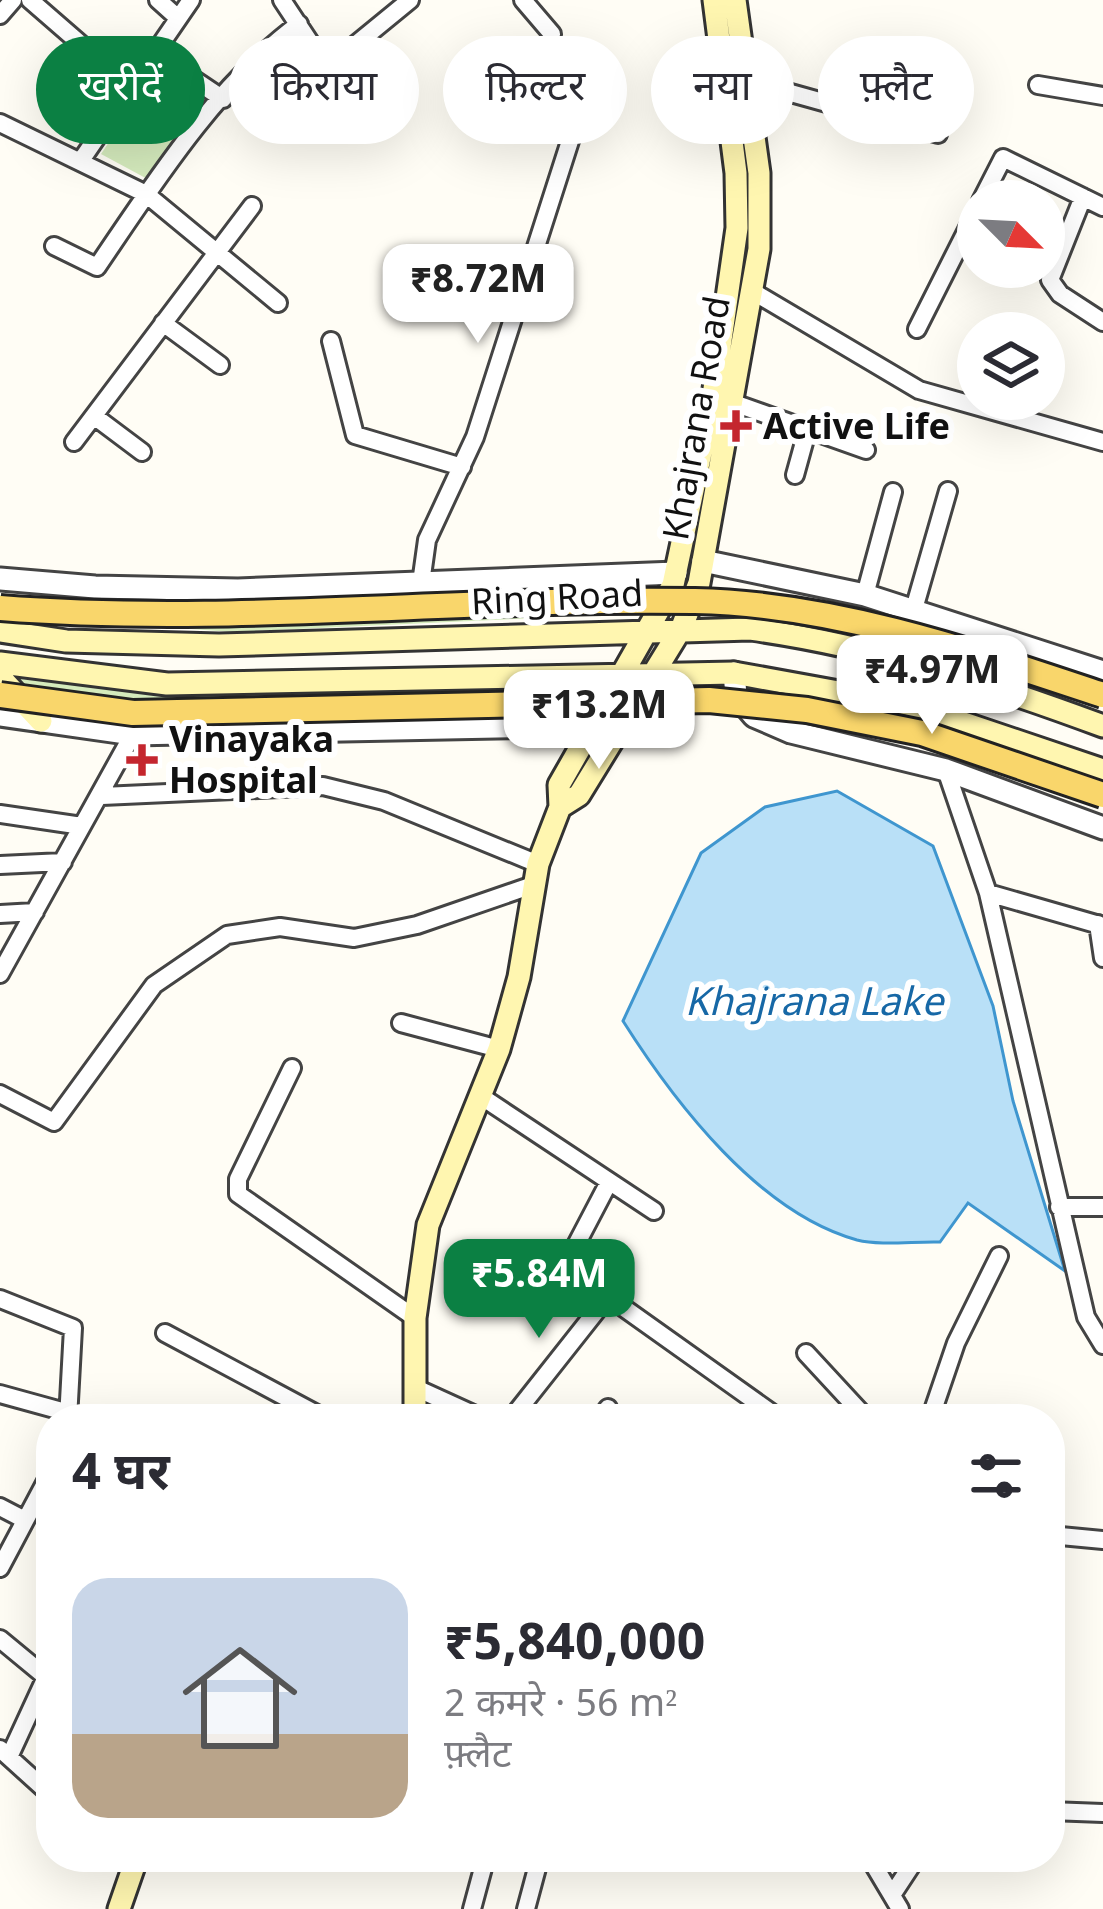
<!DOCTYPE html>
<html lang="hi">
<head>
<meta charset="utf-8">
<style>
  :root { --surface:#fff; --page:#f2f2f3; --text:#2b2b33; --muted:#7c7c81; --accent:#0b8043 }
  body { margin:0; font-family:Georgia,"Noto Sans Devanagari",serif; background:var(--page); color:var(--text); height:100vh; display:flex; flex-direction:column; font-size:45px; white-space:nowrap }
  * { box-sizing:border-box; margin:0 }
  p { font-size:39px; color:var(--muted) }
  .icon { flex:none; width:66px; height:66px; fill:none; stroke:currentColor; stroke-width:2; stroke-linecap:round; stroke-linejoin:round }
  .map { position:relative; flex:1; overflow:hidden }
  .drawer { position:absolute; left:36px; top:1404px; width:1029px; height:468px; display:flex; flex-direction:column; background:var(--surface); border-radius:48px; box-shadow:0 12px 48px #0002 }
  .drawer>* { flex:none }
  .top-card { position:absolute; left:36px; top:36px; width:1032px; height:108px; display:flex; gap:24px }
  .needle { width:78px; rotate:114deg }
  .buttons { position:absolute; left:957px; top:180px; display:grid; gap:24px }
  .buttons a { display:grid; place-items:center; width:108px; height:108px; border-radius:50%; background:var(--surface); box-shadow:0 12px 48px #0002; font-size:60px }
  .price { position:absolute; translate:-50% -102px; padding:0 27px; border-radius:24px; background:#fff; color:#222; font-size:39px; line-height:78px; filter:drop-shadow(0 3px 6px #0008) }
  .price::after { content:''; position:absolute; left:50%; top:72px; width:36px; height:27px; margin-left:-18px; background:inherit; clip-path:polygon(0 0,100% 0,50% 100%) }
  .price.on { background:var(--accent); color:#fff }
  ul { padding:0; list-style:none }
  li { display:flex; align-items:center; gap:36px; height:300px; padding:0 36px }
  li span { display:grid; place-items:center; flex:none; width:336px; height:240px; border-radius:36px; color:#555 }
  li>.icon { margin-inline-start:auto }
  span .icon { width:144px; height:144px; fill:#fffc; stroke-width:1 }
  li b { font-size:51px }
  h2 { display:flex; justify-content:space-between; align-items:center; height:144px; padding:0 36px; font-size:51px }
  .tag { padding:0 42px; border-radius:54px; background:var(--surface); box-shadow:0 12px 48px #0002; font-size:42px; line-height:108px }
  .tag.on { background:var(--accent); color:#fff }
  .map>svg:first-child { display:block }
  .green { fill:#d5ebbd }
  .water { fill:#b9e0f7; stroke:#3f96cf; stroke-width:3 }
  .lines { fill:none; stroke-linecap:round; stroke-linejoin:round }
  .minor-casing { stroke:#444; stroke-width:22 }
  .tertiary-casing { stroke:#444; stroke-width:27 }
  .secondary-casing { stroke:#333; stroke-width:27 }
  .minor { stroke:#fff; stroke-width:16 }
  .tertiary { stroke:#fff; stroke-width:21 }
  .secondary { stroke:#fff6b0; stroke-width:21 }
  .primary-bridge-casing { stroke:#222; stroke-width:30; stroke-linecap:butt }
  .primary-bridge { stroke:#f9d66b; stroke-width:24 }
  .poi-dot { fill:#c4262e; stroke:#fff; stroke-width:4.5 }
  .labels { text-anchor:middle; stroke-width:12; stroke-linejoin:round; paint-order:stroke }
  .street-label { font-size:36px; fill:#111; stroke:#fff }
  .poi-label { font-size:36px; font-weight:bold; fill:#111; stroke:#fff; text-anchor:start }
  .water-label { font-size:39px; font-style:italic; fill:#1768a6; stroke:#fff }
</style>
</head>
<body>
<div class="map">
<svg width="1103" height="1909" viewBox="0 0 1103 1909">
  <rect width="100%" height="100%" fill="#fffdf5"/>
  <!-- green -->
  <path class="green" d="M 158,69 L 213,106 L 153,182 L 101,154 Z
    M 0,595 L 141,605 L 554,602 L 537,618 L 232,632 L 0,615 Z
    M 0,677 L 239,698 L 238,720 L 31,710 Z"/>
  <!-- water -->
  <path class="water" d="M 837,791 L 933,846 L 993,1006 L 1013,1101 L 1065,1271 L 968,1203 L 940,1242 C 915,1241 881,1246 857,1240 C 759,1213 675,1103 623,1021 L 701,853 L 765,807 Z"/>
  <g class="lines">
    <!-- minor casing -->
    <g class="minor-casing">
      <path id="minor" d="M 30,0 L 129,86
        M 158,0 L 178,18
        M 282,0 L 327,68 L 410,0
        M 523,0 L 552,34
        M 0,15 L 13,0
        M 153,52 L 223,99
        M 737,78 L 938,134
        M 1038,85 L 1103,96
        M 0,123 L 146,194 L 278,303
        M 82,159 L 191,0
        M 1083,197 L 1050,280 L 1060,294 L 1103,322
        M 981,201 L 1003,158 L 1103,207
        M 54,246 L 97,267 C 154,183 216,85 299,24
        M 752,291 L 919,390 L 1103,442
        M 163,323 L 220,365
        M 917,329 L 978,208
        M 331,341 L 355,435 L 462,467
        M 720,398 L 866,450
        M 94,416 L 142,452
        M 74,442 L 252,206
        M 795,475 L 808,428
        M 421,583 L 427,540 L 475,437 L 579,113
        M 865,595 L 893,492
        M 914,609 L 948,491
        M 946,770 L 988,893 L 1086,1317 L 1103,1345
        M 102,796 L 323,786 L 384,801 L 538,864
        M 0,814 L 82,826
        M 0,865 L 63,862
        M 988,893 L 1103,926
        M 0,914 L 35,912
        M 1098,924 L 1103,958
        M 0,974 L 133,734
        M 401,1023 L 499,1049
        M 292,1068 L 238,1179 L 238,1194 L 415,1318
        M 0,1094 L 54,1122 L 154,985 L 227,935 L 280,927 L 354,938 L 417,925 L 533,885
        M 482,1097 L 654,1211
        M 609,1182 L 565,1266 L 780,1419
        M 1059,1207 L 1103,1207
        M 0,1299 L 73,1328 L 68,1419
        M 165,1333 L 326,1419
        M 806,1353 L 867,1419
        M 416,1388 L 484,1419
        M 0,1394 L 69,1413
        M 511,1419 L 609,1295
        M 600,1419 L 608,1408
        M 930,1419 L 956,1343 L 999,1256
        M 0,1507 L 25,1520
        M 1050,1535 L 1103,1540
        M 0,1568 L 51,1472
        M 0,1639 L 46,1677 L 10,1755
        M 0,1749 L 51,1795
        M 1050,1811 L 1103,1813
        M 869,1857 L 900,1909
        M 207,1861 L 209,1857
        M 894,1892 L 917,1857
        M 472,1909 L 486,1857
        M 526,1909 L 540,1857"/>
    </g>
    <!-- tertiary casing -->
    <g class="tertiary-casing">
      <path id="tertiary" d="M 703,561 L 865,595 L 1103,672
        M 0,579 L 95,587 L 238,590 L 676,573
        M 734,673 L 736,695 L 754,716 L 791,732 L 946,770 L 1103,828
        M 0,715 L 133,734 L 593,725"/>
    </g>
    <!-- secondary casing -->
    <g class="secondary-casing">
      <path id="secondary" d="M 0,631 L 66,641 L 219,645 L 750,629 C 873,646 987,683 1103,726
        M 0,663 L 167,684 L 734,673 L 910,705 L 1103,770
        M 0,677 L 41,721
        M 560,807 L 579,795 L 682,627 L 699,583 L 759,249 L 759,173 L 735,0
        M 415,1419 L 415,1318 L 428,1225 L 499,1049 L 519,977 L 538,864 L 560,807 L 559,785 L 673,585 L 713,396 L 737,228 L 736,173 L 714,0
        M 119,1909 L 137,1857"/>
    </g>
    <!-- minor -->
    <use href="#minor" class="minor"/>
    <!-- tertiary -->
    <use href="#tertiary" class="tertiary"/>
    <!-- secondary -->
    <use href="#secondary" class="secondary"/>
    <!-- primary-bridge casing -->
    <g class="primary-bridge-casing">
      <path id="primary-bridge" d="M 0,608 C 232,626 463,597 695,601 C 835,604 971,651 1103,695
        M 0,695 L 133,713 L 709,700 L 807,710 L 922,733 L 1103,795"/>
    </g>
    <!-- primary-bridge -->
    <use href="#primary-bridge" class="primary-bridge"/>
  </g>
  <!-- markers -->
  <g class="poi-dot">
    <path d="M730 408h12v12h12v12h-12v12h-12v-12h-12v-12h12z"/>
    <path d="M136 742h12v12h12v12h-12v12h-12v-12h-12v-12h12z"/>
  </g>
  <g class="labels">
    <!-- street labels -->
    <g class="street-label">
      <text transform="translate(696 418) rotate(-80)" y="13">Khajrana Road</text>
      <text transform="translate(557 597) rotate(-3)" y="13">Ring Road</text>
    </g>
    <!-- poi labels -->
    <g class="poi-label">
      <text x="763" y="439">Active Life</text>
      <text x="169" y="752">Vinayaka<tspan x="169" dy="41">Hospital</tspan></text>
    </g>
    <!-- water labels -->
    <g class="water-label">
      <text x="814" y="1015">Khajrana Lake</text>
    </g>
  </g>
</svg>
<div class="buttons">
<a><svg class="needle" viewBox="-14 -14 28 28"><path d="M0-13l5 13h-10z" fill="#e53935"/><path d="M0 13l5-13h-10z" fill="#7c7c81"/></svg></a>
<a><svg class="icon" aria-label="layers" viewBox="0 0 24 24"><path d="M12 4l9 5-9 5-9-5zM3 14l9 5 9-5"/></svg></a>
</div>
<b class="price" style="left:478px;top:346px">₹8.72M</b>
<b class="price" style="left:932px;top:737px">₹4.97M</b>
<b class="price" style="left:599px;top:772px">₹13.2M</b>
<b class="price on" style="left:539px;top:1341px">₹5.84M</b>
<div class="top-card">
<a class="tag on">खरीदें</a>
<a class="tag">किराया</a>
<a class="tag">फ़िल्टर</a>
<a class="tag">नया</a>
<a class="tag">फ़्लैट</a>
</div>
<section class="drawer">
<h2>4 घर<svg class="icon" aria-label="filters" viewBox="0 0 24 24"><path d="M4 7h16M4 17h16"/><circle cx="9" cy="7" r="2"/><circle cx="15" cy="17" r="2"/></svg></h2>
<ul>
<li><span style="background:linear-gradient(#c9d6e8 65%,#b9a48a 0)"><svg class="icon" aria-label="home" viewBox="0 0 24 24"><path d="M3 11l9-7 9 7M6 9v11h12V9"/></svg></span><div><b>₹5,840,000</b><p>2 कमरे · 56 m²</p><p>फ़्लैट</p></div></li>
</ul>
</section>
</div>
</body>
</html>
